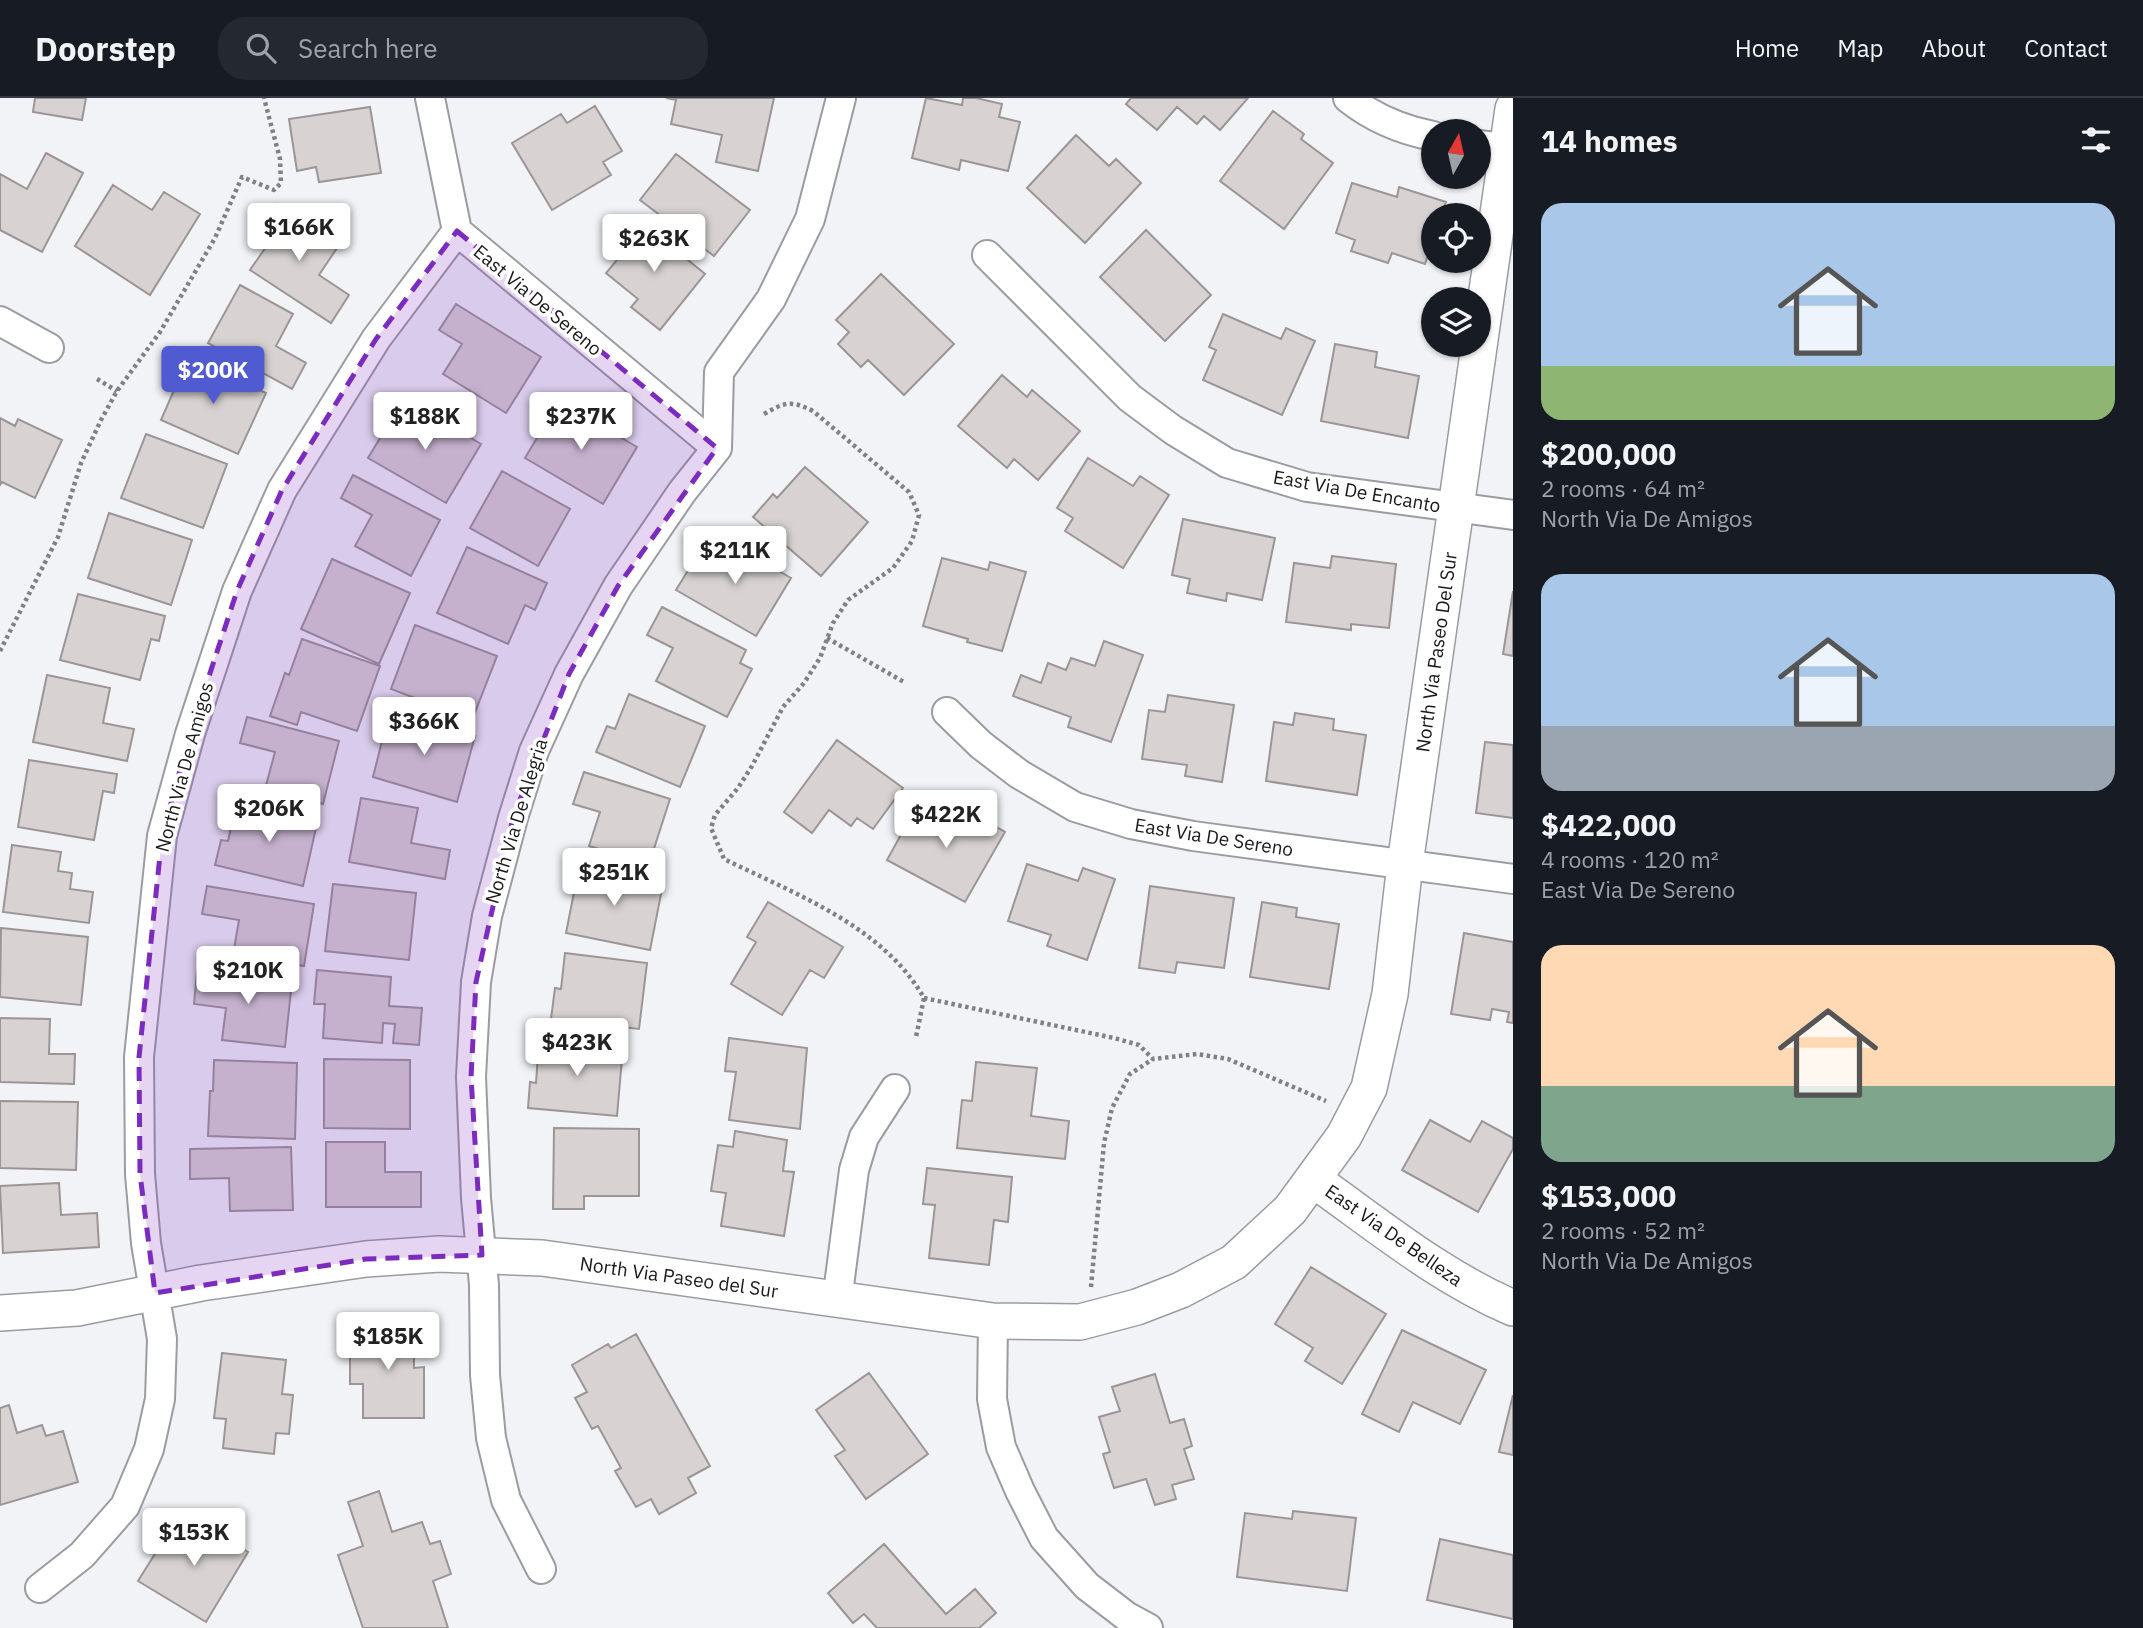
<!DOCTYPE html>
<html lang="en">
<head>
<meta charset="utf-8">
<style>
  :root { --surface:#171b24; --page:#242831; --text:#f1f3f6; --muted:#9ea1a6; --line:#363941; --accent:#515bd1 }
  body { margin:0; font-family:"IBM Plex Sans",sans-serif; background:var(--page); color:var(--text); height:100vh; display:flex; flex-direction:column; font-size:26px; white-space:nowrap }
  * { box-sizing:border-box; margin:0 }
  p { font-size:23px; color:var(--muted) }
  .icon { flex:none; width:38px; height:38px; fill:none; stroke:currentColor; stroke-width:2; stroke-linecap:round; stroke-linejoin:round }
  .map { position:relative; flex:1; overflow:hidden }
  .side { display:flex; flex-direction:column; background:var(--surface); width:630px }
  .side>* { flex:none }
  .needle { width:46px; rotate:8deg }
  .controls { position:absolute; left:1421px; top:21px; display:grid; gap:14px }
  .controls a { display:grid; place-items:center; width:70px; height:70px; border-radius:50%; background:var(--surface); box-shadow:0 2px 5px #0004; font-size:35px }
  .price { position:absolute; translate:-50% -60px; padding:0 16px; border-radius:7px; background:#fff; color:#222; font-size:23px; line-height:46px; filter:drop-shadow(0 2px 4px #0008) }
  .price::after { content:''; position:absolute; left:50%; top:42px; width:21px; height:16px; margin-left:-10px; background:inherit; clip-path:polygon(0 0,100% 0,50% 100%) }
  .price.selected { background:var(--accent); color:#fff }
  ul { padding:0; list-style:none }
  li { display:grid; align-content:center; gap:14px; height:371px; padding:0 28px }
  li span { display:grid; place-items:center; height:217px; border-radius:21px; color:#555 }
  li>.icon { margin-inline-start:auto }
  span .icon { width:126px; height:126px; fill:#fffc; stroke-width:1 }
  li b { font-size:30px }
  h2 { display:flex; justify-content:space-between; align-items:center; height:84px; padding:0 28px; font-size:30px }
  header { display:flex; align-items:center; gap:42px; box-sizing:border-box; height:98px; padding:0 35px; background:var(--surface); border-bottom:2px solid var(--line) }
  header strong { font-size:33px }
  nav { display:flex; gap:38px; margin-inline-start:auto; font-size:24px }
  .search { width:490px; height:63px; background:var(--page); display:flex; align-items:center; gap:18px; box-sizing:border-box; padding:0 24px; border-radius:28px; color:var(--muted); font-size:26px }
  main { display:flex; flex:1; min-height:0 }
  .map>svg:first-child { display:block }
  .building { fill:#d8d2d2; stroke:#9b9695; stroke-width:2 }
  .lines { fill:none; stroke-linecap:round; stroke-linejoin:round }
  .minor-casing { stroke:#9b9ca1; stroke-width:32 }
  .tertiary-casing { stroke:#9b9ca1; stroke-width:38 }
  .path { stroke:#808184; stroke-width:4.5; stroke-dasharray:3.5 3.5; stroke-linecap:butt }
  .minor { stroke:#fff; stroke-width:28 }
  .tertiary { stroke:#fff; stroke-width:35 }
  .marked { fill:#7b2cbf; fill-opacity:0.2; stroke:#7b2cbf; stroke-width:5; stroke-dasharray:14 9; stroke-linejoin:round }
  .labels { text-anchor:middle; stroke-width:7; stroke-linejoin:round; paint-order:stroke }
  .street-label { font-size:19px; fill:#18191a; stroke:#fff }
</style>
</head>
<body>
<header>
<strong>Doorstep</strong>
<div class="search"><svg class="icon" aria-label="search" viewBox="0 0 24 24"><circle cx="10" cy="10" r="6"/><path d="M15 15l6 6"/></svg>Search here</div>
<nav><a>Home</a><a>Map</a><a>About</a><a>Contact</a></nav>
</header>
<main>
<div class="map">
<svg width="1513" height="1530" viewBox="0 0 1513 1530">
  <rect width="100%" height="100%" fill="#f1f3f7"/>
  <!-- building -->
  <path class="building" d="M 35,0 L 86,0 L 82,22 L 33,14 Z
    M 666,0 L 774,0 L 758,73 L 716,64 L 722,37 L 671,26 L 676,2 Z
    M 926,0 L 962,7 L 963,0 L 976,0 L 1002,6 L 999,19 L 1020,24 L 1008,73 L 961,62 L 959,72 L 912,60 Z
    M 1131,0 L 1248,0 L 1220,32 L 1204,18 L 1197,26 L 1177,9 L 1157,32 L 1126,6 Z
    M 595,8 L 622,53 L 603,64 L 611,77 L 552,112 L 512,45 L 561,16 L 567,25 Z
    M 370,9 L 381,75 L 319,84 L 316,69 L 297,73 L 289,21 Z
    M 1273,13 L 1304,36 L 1301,41 L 1333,65 L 1284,131 L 1220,83 Z
    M 1076,37 L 1109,68 L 1116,61 L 1141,85 L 1085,145 L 1027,90 Z
    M 46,55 L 83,75 L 42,154 L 0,132 L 0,76 L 27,91 Z
    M 676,56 L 750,112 L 714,158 L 640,102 Z
    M 1352,85 L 1397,99 L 1399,89 L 1446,104 L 1441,117 L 1433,117 L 1433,142 L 1425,166 L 1392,155 L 1388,165 L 1351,153 L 1355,142 L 1336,135 Z
    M 113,87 L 152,112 L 164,94 L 200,116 L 150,197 L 75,148 Z
    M 276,106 L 339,147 L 319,177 L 349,197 L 331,225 L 250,172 L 268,146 L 255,138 Z
    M 638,121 L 705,176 L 660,232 L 631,209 L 638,201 L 606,175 L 622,156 L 614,151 Z
    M 1146,132 L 1211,197 L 1165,243 L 1100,179 Z
    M 881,176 L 954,246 L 904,297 L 868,262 L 861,269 L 838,246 L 849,234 L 836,222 Z
    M 240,187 L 293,216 L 276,248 L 306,265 L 292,291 L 208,245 Z
    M 456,206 L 541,259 L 506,315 L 443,276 L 462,246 L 439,232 Z
    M 1223,216 L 1281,241 L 1286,230 L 1315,243 L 1282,317 L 1203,282 L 1216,252 L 1209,249 Z
    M 1335,246 L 1377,254 L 1375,269 L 1419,278 L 1408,340 L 1321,323 Z
    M 188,260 L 266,295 L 238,356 L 161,322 Z
    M 1002,277 L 1027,299 L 1032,292 L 1080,333 L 1038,382 L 1014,361 L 1007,370 L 958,328 Z
    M 407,302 L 481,346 L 446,405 L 368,360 L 385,332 L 388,334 Z
    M 559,303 L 637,349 L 603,406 L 525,360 Z
    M 0,320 L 15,328 L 18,321 L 62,342 L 35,400 L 2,384 L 0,387 Z
    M 146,336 L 227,366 L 203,430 L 121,400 Z
    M 1088,360 L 1133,388 L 1140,378 L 1169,397 L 1123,470 L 1065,433 L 1073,420 L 1057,410 Z
    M 805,369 L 868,424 L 821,478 L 753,419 L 773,396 L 777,400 Z
    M 502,373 L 570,411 L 538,468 L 470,430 Z
    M 353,377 L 440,422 L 411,478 L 355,448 L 372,417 L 341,400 Z
    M 109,415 L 192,442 L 171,507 L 88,480 Z
    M 1183,421 L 1275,440 L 1262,502 L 1227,495 L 1226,503 L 1187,495 L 1190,481 L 1172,477 Z
    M 719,438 L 791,480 L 756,538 L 676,492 L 692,466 L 699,470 Z
    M 467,449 L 547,485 L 535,512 L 525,507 L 508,546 L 437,515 Z
    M 1332,458 L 1396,466 L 1389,530 L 1351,526 L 1351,532 L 1286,524 L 1294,465 L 1330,470 Z
    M 942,460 L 988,472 L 990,464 L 1026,474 L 1002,553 L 967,544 L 968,541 L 923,528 Z
    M 332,461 L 410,495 L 379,566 L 301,531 Z
    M 1513,493 L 1513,558 L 1503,556 Z
    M 78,496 L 165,518 L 159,543 L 151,541 L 140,582 L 60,562 Z
    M 662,509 L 746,552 L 740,565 L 752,571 L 727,619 L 656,583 L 673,550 L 647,537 Z
    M 415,527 L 497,558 L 472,622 L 391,591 Z
    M 302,541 L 380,568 L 357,633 L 301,614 L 297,627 L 270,618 L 285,575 L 289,577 Z
    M 1104,543 L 1143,557 L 1111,644 L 1068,629 L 1071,619 L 1013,598 L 1021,577 L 1041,585 L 1048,565 L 1066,572 L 1071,560 L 1095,568 Z
    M 47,577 L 110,590 L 103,625 L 134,631 L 127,663 L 33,644 Z
    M 629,596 L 705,628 L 680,689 L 596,654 L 607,628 L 615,631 Z
    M 1168,597 L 1234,607 L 1222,684 L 1185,678 L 1187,667 L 1142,661 L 1149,612 L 1165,614 Z
    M 389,615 L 475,638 L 457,704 L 373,679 Z
    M 1295,615 L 1334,621 L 1333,632 L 1366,637 L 1357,697 L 1266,683 L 1274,624 L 1293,627 Z
    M 247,619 L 339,643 L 323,706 L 265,691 L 275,654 L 240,645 Z
    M 837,642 L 903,690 L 873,731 L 857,720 L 851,728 L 829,712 L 812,735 L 784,714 Z
    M 1485,644 L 1513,647 L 1513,720 L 1476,715 Z
    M 29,662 L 117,676 L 114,695 L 103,693 L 94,742 L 18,729 Z
    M 584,674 L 670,701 L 649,766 L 589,748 L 600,714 L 573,706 Z
    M 361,700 L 418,710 L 411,745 L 450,752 L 445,781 L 349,764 Z
    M 920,702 L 969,729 L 975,717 L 1005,734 L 965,804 L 887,762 Z
    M 237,703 L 318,721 L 303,788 L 215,767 L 221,742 L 228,743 Z
    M 12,747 L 61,754 L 58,773 L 72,775 L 70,791 L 93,794 L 89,825 L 3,814 Z
    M 1027,766 L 1078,783 L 1083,770 L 1115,781 L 1087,862 L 1047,848 L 1051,837 L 1008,823 Z
    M 579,769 L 663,786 L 650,852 L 566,835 Z
    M 333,786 L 416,795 L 409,862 L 325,853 Z
    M 207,788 L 314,806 L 304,868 L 233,857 L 239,822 L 202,816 Z
    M 1150,788 L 1234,800 L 1224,870 L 1177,864 L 1175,875 L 1139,870 Z
    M 768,804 L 843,849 L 824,880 L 810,872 L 782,917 L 731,886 L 756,844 L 747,839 Z
    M 1262,804 L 1297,810 L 1296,819 L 1339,826 L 1329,891 L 1250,879 Z
    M 1,830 L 88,839 L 81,907 L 0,899 Z
    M 1464,835 L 1513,844 L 1513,925 L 1507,924 L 1509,914 L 1492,911 L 1490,922 L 1451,916 Z
    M 565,855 L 647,865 L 639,931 L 551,921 L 555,890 L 561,891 Z
    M 317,872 L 391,879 L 389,908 L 422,910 L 419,947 L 393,945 L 395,926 L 383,925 L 382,945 L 323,940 L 325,906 L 314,906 Z
    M 197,873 L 292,883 L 285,949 L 222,942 L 226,910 L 194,906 Z
    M 0,920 L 50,921 L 49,956 L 75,956 L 74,986 L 0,984 Z
    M 729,940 L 807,950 L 800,1031 L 729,1022 L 736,974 L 725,973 Z
    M 539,941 L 623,949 L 617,1018 L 528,1010 L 530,984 L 536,985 Z
    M 324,961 L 410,962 L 410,1031 L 324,1030 Z
    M 214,962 L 297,965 L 295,1041 L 208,1038 L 210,993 L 213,993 Z
    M 976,964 L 1037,970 L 1031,1018 L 1069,1023 L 1065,1061 L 957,1050 L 962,1002 L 972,1003 Z
    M 0,1003 L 78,1004 L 76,1072 L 0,1070 Z
    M 1430,1022 L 1470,1044 L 1482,1023 L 1513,1040 L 1513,1051 L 1478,1114 L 1402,1072 Z
    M 554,1030 L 639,1031 L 639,1098 L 584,1098 L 584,1111 L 553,1111 Z
    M 735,1033 L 787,1042 L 783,1073 L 794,1074 L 784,1138 L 721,1128 L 726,1095 L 711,1093 L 718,1047 L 733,1049 Z
    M 326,1044 L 385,1044 L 385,1074 L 421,1074 L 421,1109 L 326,1109 Z
    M 291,1049 L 293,1112 L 230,1113 L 229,1080 L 190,1081 L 190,1051 Z
    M 927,1070 L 1012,1079 L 1008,1124 L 994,1122 L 989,1167 L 929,1160 L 935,1107 L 923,1106 Z
    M 59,1085 L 61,1117 L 97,1115 L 99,1149 L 3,1155 L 0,1088 Z
    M 1311,1169 L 1386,1216 L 1342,1286 L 1305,1263 L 1313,1250 L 1275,1226 Z
    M 362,1225 L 414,1225 L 414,1270 L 424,1269 L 424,1320 L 363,1320 L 363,1286 L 350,1286 L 350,1247 L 362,1247 Z
    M 1402,1232 L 1486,1272 L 1460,1326 L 1413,1304 L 1399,1334 L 1362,1316 Z
    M 636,1236 L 710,1368 L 688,1380 L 696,1395 L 659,1416 L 651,1401 L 636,1409 L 615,1373 L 621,1370 L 598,1328 L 592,1331 L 575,1300 L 587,1294 L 572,1267 L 608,1246 L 611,1250 Z
    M 222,1255 L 286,1262 L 282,1296 L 293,1297 L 289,1336 L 276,1335 L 274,1356 L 223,1350 L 226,1321 L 214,1320 Z
    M 869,1275 L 928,1356 L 866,1401 L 835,1358 L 845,1352 L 816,1312 Z
    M 1155,1276 L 1170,1325 L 1184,1321 L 1192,1348 L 1184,1351 L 1194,1381 L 1172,1387 L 1176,1401 L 1155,1407 L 1146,1381 L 1114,1390 L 1103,1356 L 1110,1354 L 1099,1319 L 1120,1313 L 1112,1289 Z
    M 1513,1297 L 1513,1357 L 1499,1354 Z
    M 9,1307 L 17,1335 L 42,1327 L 46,1338 L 63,1333 L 78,1384 L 0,1407 L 0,1310 Z
    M 379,1393 L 392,1434 L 422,1424 L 430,1446 L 440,1443 L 451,1476 L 433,1483 L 448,1530 L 363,1530 L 338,1457 L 363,1448 L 348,1404 Z
    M 1293,1413 L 1356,1420 L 1347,1493 L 1237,1479 L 1245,1415 L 1292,1421 Z
    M 184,1416 L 248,1454 L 206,1524 L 138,1483 L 158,1451 L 162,1453 Z
    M 1440,1441 L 1513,1457 L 1513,1521 L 1427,1502 Z
    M 884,1446 L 946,1516 L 975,1491 L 996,1515 L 979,1530 L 877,1530 L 864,1516 L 853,1525 L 828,1495 Z"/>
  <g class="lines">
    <!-- minor casing -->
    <g class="minor-casing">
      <path id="minor" d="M 1348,0 C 1373,20 1402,32 1433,38
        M 1479,47 L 1513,51
        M 457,133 L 717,350
        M 987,157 L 1130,300 L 1173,332 L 1227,365 L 1307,389 L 1513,417
        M 0,223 L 49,250
        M 947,614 L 981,647 L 1019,676 L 1075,709 L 1131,726 L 1193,738 L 1513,781
        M 837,1203 L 854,1072 L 864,1039 L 895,991
        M 993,1223 L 992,1301 L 1001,1349 L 1020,1393 L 1044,1440 L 1087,1488 L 1126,1518 L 1148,1530
        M 541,1471 L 506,1402 L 491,1340 L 485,1277 L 484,1187 L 476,1100 L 471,979 L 476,884 L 487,818 L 513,720 L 534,653 L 569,576 L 618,488 L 682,394 L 717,350 L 719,274 L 771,201 L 810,121 L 841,0
        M 40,1490 L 82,1457 L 125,1408 L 149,1351 L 160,1301 L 162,1241 L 146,1145 L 140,1076 L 139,959 L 162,738 L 190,636 L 237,493 L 282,392 L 376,241 L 457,133 L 430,0"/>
    </g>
    <!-- tertiary casing -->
    <g class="tertiary-casing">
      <path id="tertiary" d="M 1314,1082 C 1379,1128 1439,1178 1513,1210
        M 0,1215 L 77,1210 L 201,1185 L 366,1161 L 439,1156 L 542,1160 L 993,1223 L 1080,1224 L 1137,1209 L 1181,1192 L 1234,1164 L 1290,1112 L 1344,1038 L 1369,990 L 1390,896 L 1405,766 L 1513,11"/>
    </g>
    <!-- path -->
    <path class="path" d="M 97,281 L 117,293
      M 764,316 C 785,304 791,302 813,313 L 909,394 L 919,417 L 912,443 L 893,470 L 848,502 L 833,525 L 820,560 L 804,585 L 783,609 L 752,668 L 738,690 L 715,717 L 711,730 L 724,761 C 795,796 883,828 924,900 L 916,939
      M 827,540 L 904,584
      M 0,553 L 58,439 L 81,365 L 101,322 L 117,293 L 160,234 L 215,140 L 242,79 L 274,92 L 281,85 L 280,61 L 264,0
      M 924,900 L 1114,940 L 1139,947 L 1153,961 L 1197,956 L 1228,961 L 1326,1003
      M 1091,1189 L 1104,1045 L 1112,1010 L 1130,976 L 1153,961"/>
    <!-- minor -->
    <use href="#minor" class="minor"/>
    <!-- tertiary -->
    <use href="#tertiary" class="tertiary"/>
  </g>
  <!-- marked area -->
  <path class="marked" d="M 457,133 L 717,350 L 618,488 L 569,576 L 513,720 L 476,884 L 471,979 L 482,1157 L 366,1161 L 155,1195 L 140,1076 L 139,959 L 162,738 L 190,636 L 237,493 L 282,392 L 376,241 Z"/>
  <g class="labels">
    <!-- street labels -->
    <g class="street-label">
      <text transform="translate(538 202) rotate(40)" y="7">East Via De Sereno</text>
      <text transform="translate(1357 393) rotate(10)" y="7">East Via De Encanto</text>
      <text transform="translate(1436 554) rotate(-82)" y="7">North Via Paseo Del Sur</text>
      <text transform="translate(184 669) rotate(-75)" y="7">North Via De Amigos</text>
      <text transform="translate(516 723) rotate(-73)" y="7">North Via De Alegria</text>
      <text transform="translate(1214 739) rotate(9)" y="7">East Via De Sereno</text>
      <text transform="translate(1394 1137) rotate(35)" y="7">East Via De Belleza</text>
      <text transform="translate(679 1179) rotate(8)" y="7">North Via Paseo del Sur</text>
    </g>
  </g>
</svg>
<div class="controls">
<a><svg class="needle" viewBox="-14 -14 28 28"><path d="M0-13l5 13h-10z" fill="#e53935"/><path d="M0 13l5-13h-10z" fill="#9ea1a6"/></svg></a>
<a><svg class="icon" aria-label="locate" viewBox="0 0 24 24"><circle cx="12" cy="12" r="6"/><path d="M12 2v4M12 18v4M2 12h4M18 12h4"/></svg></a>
<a><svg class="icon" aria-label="layers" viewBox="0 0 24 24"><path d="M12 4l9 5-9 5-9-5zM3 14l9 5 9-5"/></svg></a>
</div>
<b class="price" style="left:299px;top:165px">$166K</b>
<b class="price" style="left:654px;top:176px">$263K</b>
<b class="price selected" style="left:213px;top:308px">$200K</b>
<b class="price" style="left:425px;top:354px">$188K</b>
<b class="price" style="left:581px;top:354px">$237K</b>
<b class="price" style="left:735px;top:488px">$211K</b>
<b class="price" style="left:424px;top:659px">$366K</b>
<b class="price" style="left:269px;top:746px">$206K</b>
<b class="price" style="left:946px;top:752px">$422K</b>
<b class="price" style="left:614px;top:810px">$251K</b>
<b class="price" style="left:248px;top:908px">$210K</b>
<b class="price" style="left:577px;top:980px">$423K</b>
<b class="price" style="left:388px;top:1274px">$185K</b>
<b class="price" style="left:194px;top:1470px">$153K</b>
</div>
<section class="side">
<h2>14 homes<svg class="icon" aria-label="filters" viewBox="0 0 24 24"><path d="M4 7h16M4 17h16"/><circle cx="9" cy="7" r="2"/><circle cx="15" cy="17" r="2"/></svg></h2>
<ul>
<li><span style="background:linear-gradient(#a9c7e8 75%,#8fb573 0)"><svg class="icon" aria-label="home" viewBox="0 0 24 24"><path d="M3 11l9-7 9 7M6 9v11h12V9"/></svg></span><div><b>$200,000</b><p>2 rooms · 64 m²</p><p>North Via De Amigos</p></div></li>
<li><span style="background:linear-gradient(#a9c7e8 70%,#9aa5b1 0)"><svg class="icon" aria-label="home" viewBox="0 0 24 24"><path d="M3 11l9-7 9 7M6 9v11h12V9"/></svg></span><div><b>$422,000</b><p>4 rooms · 120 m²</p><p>East Via De Sereno</p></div></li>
<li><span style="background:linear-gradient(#ffd9b3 65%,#7fa58c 0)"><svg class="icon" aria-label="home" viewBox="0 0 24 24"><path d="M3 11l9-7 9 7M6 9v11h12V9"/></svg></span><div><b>$153,000</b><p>2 rooms · 52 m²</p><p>North Via De Amigos</p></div></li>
</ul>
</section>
</main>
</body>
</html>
